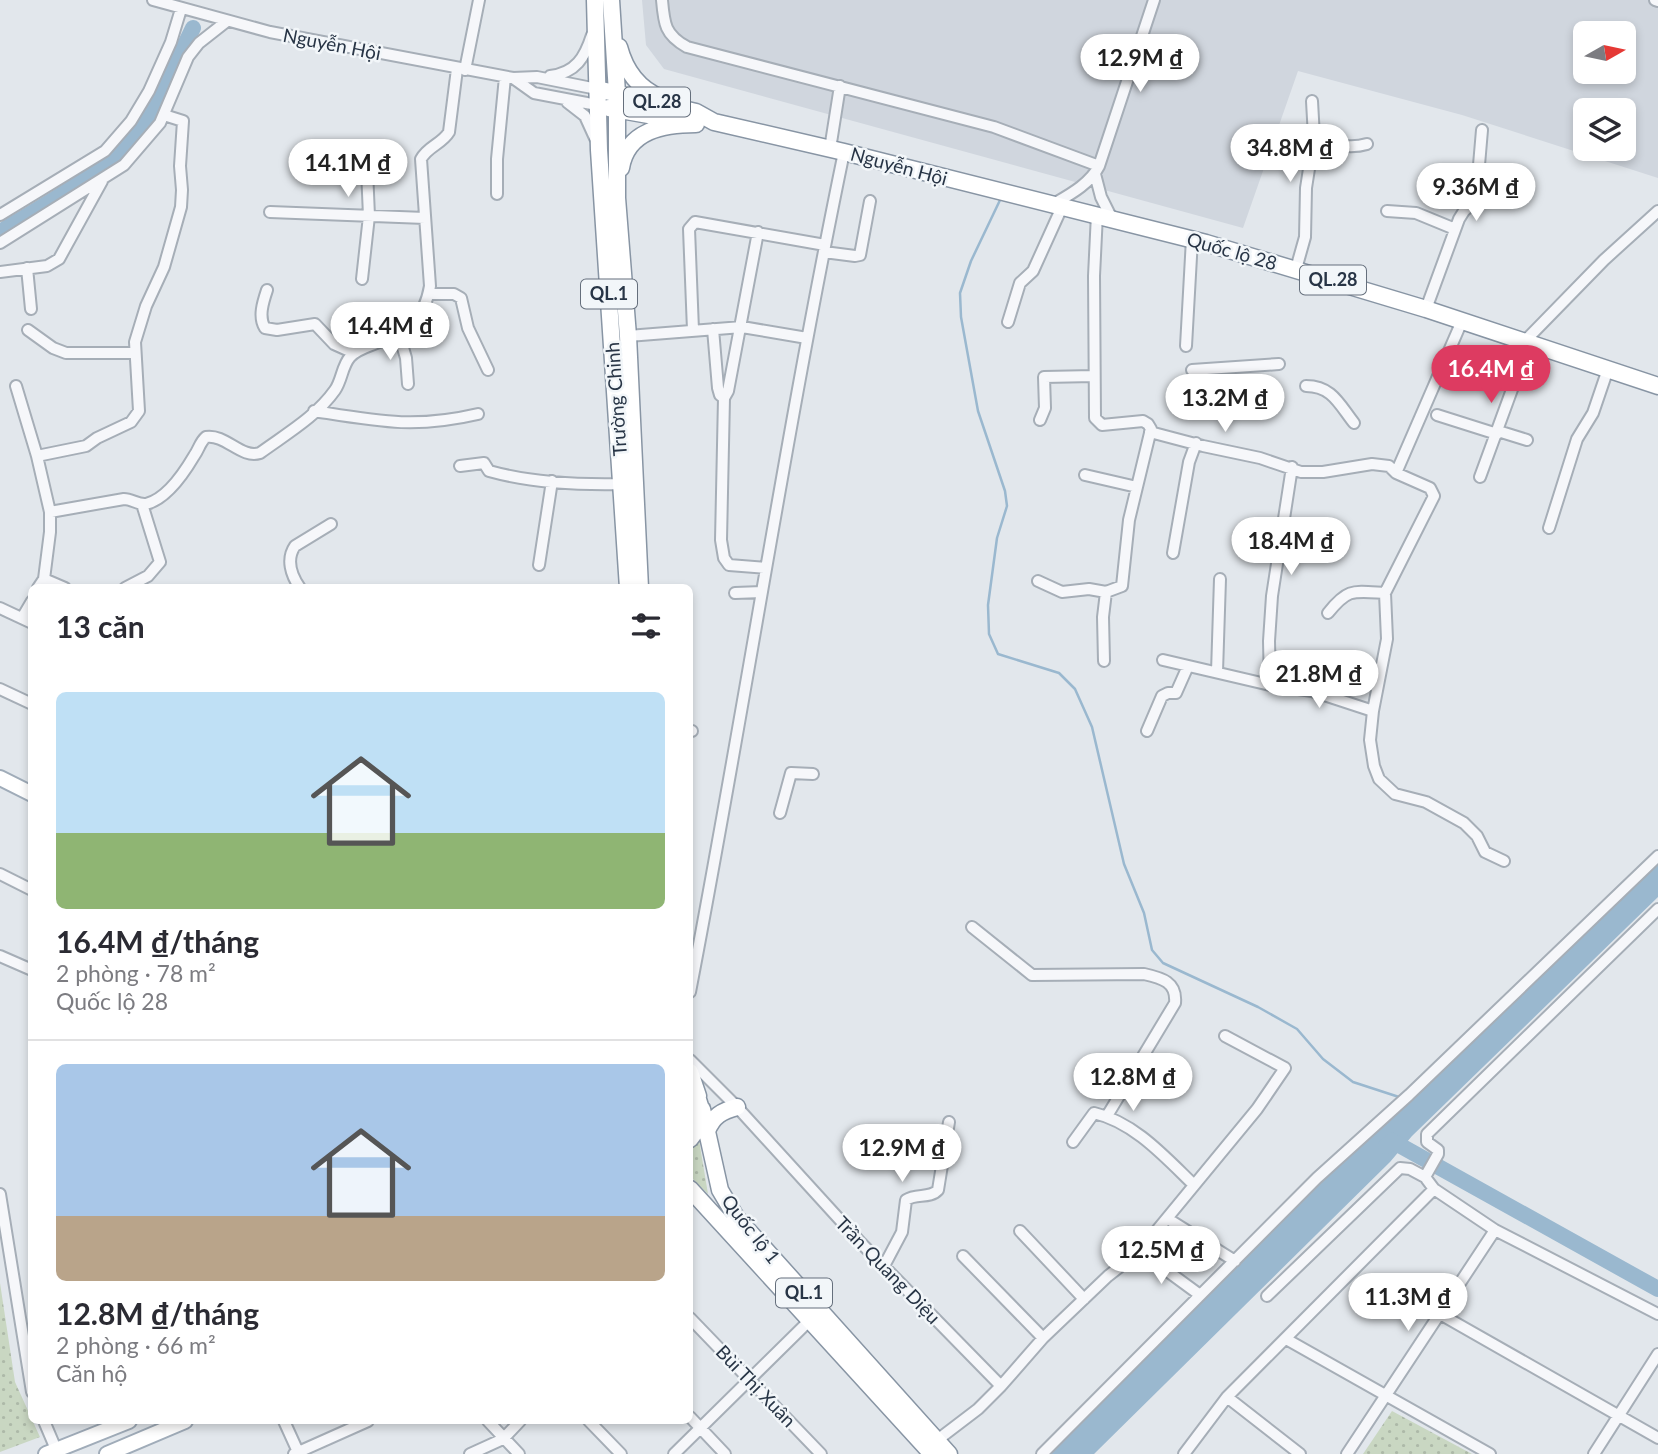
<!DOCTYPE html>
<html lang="vi">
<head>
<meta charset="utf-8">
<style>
  :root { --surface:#fff; --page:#f7f7f7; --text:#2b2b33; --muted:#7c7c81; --line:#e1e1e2; --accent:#dd3b61 }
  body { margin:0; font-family:Lato,sans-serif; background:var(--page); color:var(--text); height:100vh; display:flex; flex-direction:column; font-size:26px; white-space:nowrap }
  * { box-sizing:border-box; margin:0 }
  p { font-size:23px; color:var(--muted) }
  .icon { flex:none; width:38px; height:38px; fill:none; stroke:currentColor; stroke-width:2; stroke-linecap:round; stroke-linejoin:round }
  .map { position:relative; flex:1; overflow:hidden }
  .drawer { position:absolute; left:28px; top:584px; width:665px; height:840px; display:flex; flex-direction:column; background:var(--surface); border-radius:10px; box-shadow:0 4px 10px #0003 }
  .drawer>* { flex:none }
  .needle { width:46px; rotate:81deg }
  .fabs { position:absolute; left:1573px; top:21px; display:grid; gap:14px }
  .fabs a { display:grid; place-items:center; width:63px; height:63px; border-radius:10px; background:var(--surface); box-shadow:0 4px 10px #0003; font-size:35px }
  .price { position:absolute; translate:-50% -60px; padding:0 16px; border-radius:24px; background:#fff; color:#222; font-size:23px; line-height:46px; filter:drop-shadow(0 2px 4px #0008) }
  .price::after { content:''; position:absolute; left:50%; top:42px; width:21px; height:16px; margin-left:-10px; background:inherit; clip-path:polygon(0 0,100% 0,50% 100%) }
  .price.active { background:var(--accent); color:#fff }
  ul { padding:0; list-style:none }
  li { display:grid; align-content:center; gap:14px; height:371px; padding:0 28px }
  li+li { border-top:2px solid var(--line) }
  li span { display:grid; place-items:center; height:217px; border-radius:10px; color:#555 }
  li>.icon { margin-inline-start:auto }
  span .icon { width:126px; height:126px; fill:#fffc; stroke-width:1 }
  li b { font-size:30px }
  h2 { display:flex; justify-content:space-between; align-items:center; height:84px; padding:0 28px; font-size:30px }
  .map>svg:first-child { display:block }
  .built { fill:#d0d6de; fill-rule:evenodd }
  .grass { fill:url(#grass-dots) }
  .water { fill:#9ab8cf }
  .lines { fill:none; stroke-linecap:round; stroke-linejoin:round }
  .stream { stroke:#9ab8cf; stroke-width:2.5 }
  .river { stroke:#9ab8cf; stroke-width:16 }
  .minor-casing { stroke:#a6aeb7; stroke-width:14 }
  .major-casing { stroke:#a0acb9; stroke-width:18 }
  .highway-casing { stroke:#8895a4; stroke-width:19 }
  .minor { stroke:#f6f7fa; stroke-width:10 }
  .major { stroke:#fff; stroke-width:14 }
  .highway { stroke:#fff; stroke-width:16 }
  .labels { text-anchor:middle; stroke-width:5; stroke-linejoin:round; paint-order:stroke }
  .shield { fill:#f2f6f9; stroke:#656f7c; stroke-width:2 }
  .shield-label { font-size:18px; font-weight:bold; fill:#283546 }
  .street-label { font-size:19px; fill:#283546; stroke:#f2f6f9 }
</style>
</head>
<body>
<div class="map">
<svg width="1658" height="1454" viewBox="0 0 1658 1454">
  <defs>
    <pattern id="grass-dots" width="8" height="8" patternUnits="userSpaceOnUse" patternTransform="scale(1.75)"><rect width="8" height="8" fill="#c9d7c2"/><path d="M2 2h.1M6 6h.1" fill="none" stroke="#adb9a8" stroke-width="1.8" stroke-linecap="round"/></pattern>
  </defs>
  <rect width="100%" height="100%" fill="#e2e7ec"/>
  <!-- built -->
  <path class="built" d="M 642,0 L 1658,0 L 1658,178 L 1462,115 L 1298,71 L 1243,228 L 664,69 L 646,45 ZM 1586,33 L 1624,33 L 1624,72 L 1586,72 ZM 1586,110 L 1624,110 L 1624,149 L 1586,149 Z"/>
  <!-- grass -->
  <path class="grass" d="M 699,1140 L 708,1194 L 690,1176 L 690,1148 Z
    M 0,1283 L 15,1382 L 40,1437 L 0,1452 Z
    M 1392,1411 L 1472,1454 L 1363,1454 Z"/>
  <!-- water -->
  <path class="water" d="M 1658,861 L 1658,897 L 1412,1136 L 1390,1162 L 1094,1454 L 1046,1454 L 1325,1176 Z"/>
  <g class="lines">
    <!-- stream -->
    <path class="stream" d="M 1001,198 L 971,261 L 960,293 L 961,317 L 978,411 L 1005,491 L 1007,506 L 997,538 L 988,605 L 989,634 L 998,654 L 1059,673 L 1075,689 L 1092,727 L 1124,864 L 1144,913 L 1152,950 L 1163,963 L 1258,1007 L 1297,1029 L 1323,1059 L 1353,1082 L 1399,1097"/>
    <!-- river -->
    <path class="river" d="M 0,232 C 39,208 107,171 135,136 C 160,105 175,64 193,28
      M 1386,1146 L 1392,1141 L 1658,1289"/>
    <!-- minor casing -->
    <g class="minor-casing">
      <path id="minor" d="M 153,0 L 270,32 L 513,78 L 537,77 L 597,89
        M 662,0 C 664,24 665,35 687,47 L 994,127 L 1099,166
        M 1655,0 L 1658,1
        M 465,70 L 479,0
        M 550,76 C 576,73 585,57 592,35
        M 513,78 L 534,93 L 597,105
        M 567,102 L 585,116 L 595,138
        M 1313,143 C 1332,142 1347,150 1367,144
        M 830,149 L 840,86
        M 1095,174 L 1101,197 L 1112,219
        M 497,194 L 497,159 L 505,77
        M 1052,205 C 1069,195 1090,184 1099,166 L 1154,0
        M 1387,211 L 1416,213 L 1455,229
        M 270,212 L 425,218
        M 0,215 L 105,151 L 131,121 L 149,91 L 171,42 L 181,9
        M 758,232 L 728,391 L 724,398 L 721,540 L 724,558 L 729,565 L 766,568
        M 0,243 L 124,165 L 160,123 L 188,57 L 199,43 L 227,21
        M 824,252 L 855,256 L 860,255 L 870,201
        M 27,268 L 31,309
        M 1296,269 L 1305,237 L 1306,188 L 1314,137 L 1312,101
        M 0,272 L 47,266 L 59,259 L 102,181
        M 362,279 L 369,216 L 367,170
        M 267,290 C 263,302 258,317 265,328 L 277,330 L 315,324 L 334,344 L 354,353
        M 429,294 L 454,294 L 461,298 L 468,328 L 488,370
        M 1426,309 L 1459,219 L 1464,211 L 1476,200 L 1482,130
        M 1462,321 L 1396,473 L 1430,488 L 1434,496 L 1385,593 L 1387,639 L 1373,711 L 1370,740 L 1374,766 L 1379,779 L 1395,794 L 1426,802 L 1464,823 L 1477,836 L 1485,852 L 1504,861
        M 1008,322 L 1020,283 L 1033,271 L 1062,207
        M 713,329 L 718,388 L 720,395 L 724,398
        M 28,330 L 53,348 L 66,353 L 134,353
        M 693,330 L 689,229 L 695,222 L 825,245
        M 399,334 L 406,358 L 408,384
        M 628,336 L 742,327 L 807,338
        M 1524,342 L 1604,260 L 1658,211
        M 1186,346 L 1192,239
        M 1192,370 L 1279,364
        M 16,386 L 37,456 L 50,512 L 50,532 L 44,579 L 38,588
        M 1306,386 C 1332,386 1339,404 1354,423
        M 314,411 C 377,421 414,429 478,414
        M 1437,415 L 1497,434
        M 1040,420 L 1045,408 L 1044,377 L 1094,376
        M 1498,431 L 1527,440
        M 1150,432 L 1203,446 L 1260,458 L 1301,472 L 1323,472 L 1372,464 L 1389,466 L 1396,473
        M 37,456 L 86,446 L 97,438 L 131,422 L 139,411 L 135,342 L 146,306 L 164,267 L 181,207 L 182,190 L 180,166 L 183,121 L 164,115
        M 460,466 L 484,463 L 489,471 C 532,483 578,485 622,484
        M 1085,475 L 1137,487
        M 1480,477 L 1529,343
        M 50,512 L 124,499 C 132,499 138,505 146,504 C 167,499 184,473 194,456 C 199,449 200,442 206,437 C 226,434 241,459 260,453 C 286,434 316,417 335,390 C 342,380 342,366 350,357 C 356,350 366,347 374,344 C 405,332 424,322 430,286 L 421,159 C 428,146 442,144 449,132 L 457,69
        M 1549,528 L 1577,439 L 1593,413 L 1608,369
        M 1173,553 L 1189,462 L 1196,443
        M 539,565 L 552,481
        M 44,579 L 65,588
        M 1038,581 L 1062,592 L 1089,589 L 1106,592 L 1122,586 L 1129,520 L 1151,429 L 1148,424 L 1143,421 L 1102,425 L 1095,418 L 1094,276 L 1097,214
        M 125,588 L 148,576 L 160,562 L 142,504
        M 300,588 C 291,575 286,559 295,546 L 331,524
        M 735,593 L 762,592
        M 0,608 L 32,623
        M 1328,613 C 1348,588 1353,591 1385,593
        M 22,618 L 32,601
        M 1163,660 L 1270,685 L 1312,691 L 1373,711
        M 1104,661 L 1103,617 L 1106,592
        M 1217,672 L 1220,579
        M 1270,685 L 1269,641 L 1272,596 L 1292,467
        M 0,689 L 32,704
        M 690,731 L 692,731
        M 1147,731 L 1162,696 L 1168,693 L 1176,693 L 1188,666
        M 780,813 L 791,773 L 813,774
        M 0,874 L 32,890
        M 1658,909 L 1427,1134 L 1427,1142 L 1438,1150 L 1438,1154 L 1425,1177 L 1434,1189 L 1495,1230 L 1658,1314
        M 972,927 L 1032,975 L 1144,974 C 1162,978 1177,982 1175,1003 L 1107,1116
        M 0,956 L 32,970
        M 690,992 C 744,712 786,431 844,152
        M 690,1060 L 737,1107 L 861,1243 L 1001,1386 L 978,1409 L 936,1441
        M 1073,1142 L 1094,1113 C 1134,1122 1165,1157 1194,1185
        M 0,1194 L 32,1392
        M 1168,1219 L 1235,1261
        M 1020,1231 L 1084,1299
        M 1140,1251 L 1200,1295
        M 963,1256 L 1043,1338
        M 884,1266 L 902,1232 L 906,1200 C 916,1193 930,1199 938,1190 L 949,1122
        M 1267,1296 L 1400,1168 L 1410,1169 L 1425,1177
        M 1440,1314 L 1658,1438
        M 690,1318 L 821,1454
        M 1286,1339 L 1490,1454
        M 1001,1386 L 1043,1338 L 1108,1276 L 1140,1251 L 1257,1109 L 1285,1068 L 1225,1036
        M 1227,1397 L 1300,1454
        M 690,1417 L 725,1454
        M 44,1421 L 58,1454
        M 284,1421 L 299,1454
        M 488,1421 L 519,1454
        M 589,1421 L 621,1454
        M 294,1454 L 368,1421
        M 470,1454 L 503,1439 L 520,1421
        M 674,1454 L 809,1321
        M 1042,1454 L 1317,1178 L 1409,1095 L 1658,856
        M 1184,1454 L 1227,1397 L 1434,1189
        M 1347,1454 L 1495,1230
        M 1594,1454 L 1658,1354"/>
    </g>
    <!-- major casing -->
    <g class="major-casing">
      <path id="major" d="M 0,778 L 32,794
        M 46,1454 L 129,1421
        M 107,1454 L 185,1421"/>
    </g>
    <!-- highway casing -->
    <g class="highway-casing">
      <path id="highway" d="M 595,0 L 599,150 L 628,588
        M 611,0 L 617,93 L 617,198 L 628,336 L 640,588
        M 619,47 C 625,70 639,89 661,98
        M 597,89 L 696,112 L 714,122 L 844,152 L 1206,243 L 1426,309 L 1658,386
        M 609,108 L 677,120
        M 621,168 C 627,130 664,124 696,124
        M 690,1072 L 698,1096
        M 690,1088 C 705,1104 704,1123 690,1139
        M 702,1109 L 720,1190 L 736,1217 L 949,1454
        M 707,1131 C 713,1116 722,1111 737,1107
        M 690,1189 L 932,1454"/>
    </g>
    <!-- minor -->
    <use href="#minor" class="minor"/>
    <!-- major -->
    <use href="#major" class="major"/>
    <!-- highway -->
    <use href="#highway" class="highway"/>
  </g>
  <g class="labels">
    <!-- shield labels -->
    <g class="shield">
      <rect x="624" y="87.5" width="66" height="29" rx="5"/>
      <rect x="1300" y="265.5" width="66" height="29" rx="5"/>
      <rect x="581" y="279.5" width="56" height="29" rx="5"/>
      <rect x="776" y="1278.5" width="56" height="29" rx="5"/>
    </g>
    <g class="shield-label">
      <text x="657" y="108">QL.28</text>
      <text x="1333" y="286">QL.28</text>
      <text x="609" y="300">QL.1</text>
      <text x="804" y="1299">QL.1</text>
    </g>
    <!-- street labels -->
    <g class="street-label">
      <text transform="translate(332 44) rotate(11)" y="7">Nguyễn Hội</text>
      <text transform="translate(899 166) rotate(15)" y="7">Nguyễn Hội</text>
      <text transform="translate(1232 251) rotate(16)" y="7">Quốc lộ 28</text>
      <text transform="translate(616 399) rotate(-94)" y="7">Trường Chinh</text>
      <text transform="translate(751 1229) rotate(52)" y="7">Quốc lộ 1</text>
      <text transform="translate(888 1270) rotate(46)" y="7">Trần Quang Diệu</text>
      <text transform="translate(756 1386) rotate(46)" y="7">Bùi Thị Xuân</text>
    </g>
  </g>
</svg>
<div class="fabs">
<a><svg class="needle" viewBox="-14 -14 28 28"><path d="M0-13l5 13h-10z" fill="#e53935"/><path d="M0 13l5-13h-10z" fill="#7c7c81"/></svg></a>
<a><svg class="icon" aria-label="layers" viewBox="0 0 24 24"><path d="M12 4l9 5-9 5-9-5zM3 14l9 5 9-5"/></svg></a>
</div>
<b class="price" style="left:1140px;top:94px">12.9M ₫</b>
<b class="price" style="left:1290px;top:184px">34.8M ₫</b>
<b class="price" style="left:348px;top:199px">14.1M ₫</b>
<b class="price" style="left:1476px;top:223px">9.36M ₫</b>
<b class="price" style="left:390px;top:362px">14.4M ₫</b>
<b class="price active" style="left:1491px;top:405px">16.4M ₫</b>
<b class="price" style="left:1225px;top:434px">13.2M ₫</b>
<b class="price" style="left:1291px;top:577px">18.4M ₫</b>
<b class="price" style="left:1319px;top:710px">21.8M ₫</b>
<b class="price" style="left:1133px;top:1113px">12.8M ₫</b>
<b class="price" style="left:902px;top:1184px">12.9M ₫</b>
<b class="price" style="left:1161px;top:1286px">12.5M ₫</b>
<b class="price" style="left:1408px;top:1333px">11.3M ₫</b>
<section class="drawer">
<h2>13 căn<svg class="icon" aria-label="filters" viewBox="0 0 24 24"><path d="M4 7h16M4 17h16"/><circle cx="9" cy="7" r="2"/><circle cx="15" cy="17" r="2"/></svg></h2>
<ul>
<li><span style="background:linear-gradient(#bfe0f5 65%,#8fb573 0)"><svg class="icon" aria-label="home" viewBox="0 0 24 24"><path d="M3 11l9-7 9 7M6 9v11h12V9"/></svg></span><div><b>16.4M ₫/tháng</b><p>2 phòng · 78 m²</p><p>Quốc lộ 28</p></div></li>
<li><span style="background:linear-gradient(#a9c7e8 70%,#b9a48a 0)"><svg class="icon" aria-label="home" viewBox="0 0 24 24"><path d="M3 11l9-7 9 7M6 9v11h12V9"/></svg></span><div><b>12.8M ₫/tháng</b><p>2 phòng · 66 m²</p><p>Căn hộ</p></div></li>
</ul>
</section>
</div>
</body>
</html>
